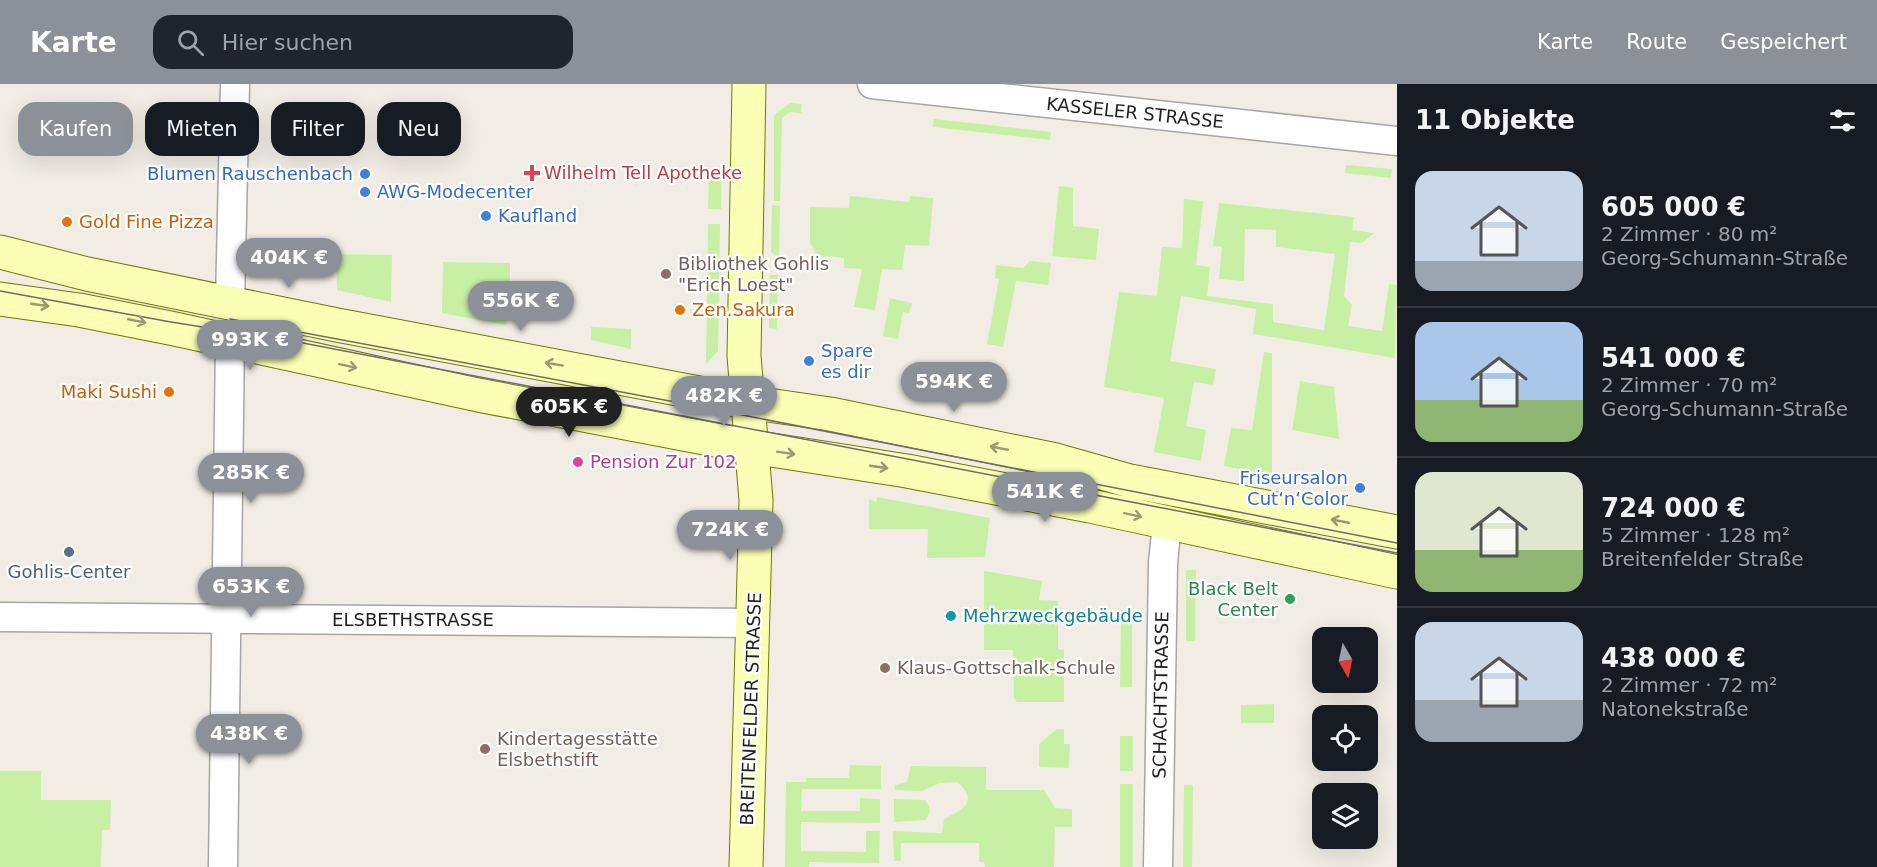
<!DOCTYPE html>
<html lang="de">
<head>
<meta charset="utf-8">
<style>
  :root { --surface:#171b24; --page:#20242c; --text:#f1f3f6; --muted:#9ea1a6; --line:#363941; --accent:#8c9099 }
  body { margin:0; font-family:"DejaVu Sans",sans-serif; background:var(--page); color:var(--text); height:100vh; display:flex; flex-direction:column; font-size:22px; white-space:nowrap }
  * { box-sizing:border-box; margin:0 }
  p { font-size:20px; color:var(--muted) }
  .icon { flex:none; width:33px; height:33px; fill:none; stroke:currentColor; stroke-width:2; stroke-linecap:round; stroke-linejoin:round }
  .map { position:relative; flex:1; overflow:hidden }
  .side { display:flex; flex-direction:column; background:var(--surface); width:480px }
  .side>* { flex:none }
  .banner { position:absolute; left:18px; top:18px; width:570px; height:54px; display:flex; gap:12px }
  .needle { width:39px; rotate:171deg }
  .controls { position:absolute; left:1312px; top:543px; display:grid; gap:12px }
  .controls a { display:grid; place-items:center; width:66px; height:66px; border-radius:12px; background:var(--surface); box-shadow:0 6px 24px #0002; font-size:30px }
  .price { position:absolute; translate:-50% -51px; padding:0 14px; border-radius:21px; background:var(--accent); color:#fff; font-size:20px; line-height:39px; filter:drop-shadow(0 2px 3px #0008) }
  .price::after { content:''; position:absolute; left:50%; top:36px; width:18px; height:14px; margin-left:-9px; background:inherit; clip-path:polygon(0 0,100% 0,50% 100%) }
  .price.selected { background:#222; color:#fff }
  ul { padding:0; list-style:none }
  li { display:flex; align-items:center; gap:18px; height:150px; padding:0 18px }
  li+li { border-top:2px solid var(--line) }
  li span { display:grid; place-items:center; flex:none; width:168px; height:120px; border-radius:18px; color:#555 }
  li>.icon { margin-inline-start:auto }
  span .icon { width:72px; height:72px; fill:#fffc; stroke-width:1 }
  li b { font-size:26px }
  h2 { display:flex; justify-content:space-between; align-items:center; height:72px; padding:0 18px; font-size:26px }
  .tag { padding:0 21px; border-radius:18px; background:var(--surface); box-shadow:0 6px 24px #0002; font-size:21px; line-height:54px }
  .tag.selected { background:var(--accent); color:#fff }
  header { display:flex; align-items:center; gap:36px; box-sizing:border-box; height:84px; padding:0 30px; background:var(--accent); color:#fff }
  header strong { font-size:28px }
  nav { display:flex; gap:33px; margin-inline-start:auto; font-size:21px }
  .search { width:420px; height:54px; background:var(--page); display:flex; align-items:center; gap:15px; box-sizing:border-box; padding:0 21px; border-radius:18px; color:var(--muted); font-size:22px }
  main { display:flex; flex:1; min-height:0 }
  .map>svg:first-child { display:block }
  .grass { fill:#c8f0a5 }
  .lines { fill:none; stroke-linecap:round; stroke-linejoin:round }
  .minor-casing { stroke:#a6a6a6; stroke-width:31 }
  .secondary-casing { stroke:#6b7c00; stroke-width:35 }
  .minor { stroke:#fff; stroke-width:28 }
  .secondary { stroke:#f9ffb4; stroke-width:33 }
  .tram { stroke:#6d6d6d; stroke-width:1.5 }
  .oneway { stroke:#979a71 }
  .health-dot { fill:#e0444e; stroke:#fff; stroke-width:2 }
  .shop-dot { fill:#3f7fe0; stroke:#fff; stroke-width:2 }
  .food-dot { fill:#e8710a; stroke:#fff; stroke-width:2 }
  .education-dot { fill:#8d6e63; stroke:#fff; stroke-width:2 }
  .hotel-dot { fill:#d1479c; stroke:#fff; stroke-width:2 }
  .service-dot { fill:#5c6f8a; stroke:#fff; stroke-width:2 }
  .leisure-dot { fill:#2e9e5b; stroke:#fff; stroke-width:2 }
  .culture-dot { fill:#0f9aa8; stroke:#fff; stroke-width:2 }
  .labels { text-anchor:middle; stroke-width:4.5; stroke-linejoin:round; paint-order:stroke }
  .street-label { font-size:18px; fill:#1f1f1f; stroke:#fff }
  .health-label { font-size:18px; fill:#be3a42; stroke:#fff; text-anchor:start }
  .shop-label { font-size:18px; fill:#366cbe; stroke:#fff; text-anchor:start }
  .food-label { font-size:18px; fill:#c56008; stroke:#fff; text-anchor:start }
  .education-label { font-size:18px; fill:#785e54; stroke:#fff; text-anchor:start }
  .hotel-label { font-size:18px; fill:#b23c85; stroke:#fff; text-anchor:start }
  .service-label { font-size:18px; fill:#4e5e75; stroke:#fff }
  .leisure-label { font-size:18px; fill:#27864d; stroke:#fff; text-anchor:end }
  .culture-label { font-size:18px; fill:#0d838f; stroke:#fff; text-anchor:start }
</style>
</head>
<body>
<header>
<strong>Karte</strong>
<div class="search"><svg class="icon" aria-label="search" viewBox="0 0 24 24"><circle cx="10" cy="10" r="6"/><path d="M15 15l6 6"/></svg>Hier suchen</div>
<nav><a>Karte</a><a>Route</a><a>Gespeichert</a></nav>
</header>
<main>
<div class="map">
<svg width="1397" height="783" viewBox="0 0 1397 783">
  <rect width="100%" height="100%" fill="#f1ede4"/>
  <!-- grass -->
  <path class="grass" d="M 790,19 L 802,20 L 801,29 L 790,28 L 782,34 L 780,117 L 774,117 L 774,31 Z
    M 934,35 L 1051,48 L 1050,56 L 933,43 Z
    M 1346,81 L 1392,85 L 1391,94 L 1345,89 Z
    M 709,86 L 722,86 L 721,125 L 708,125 Z
    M 1059,102 L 1073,104 L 1073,142 L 1099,145 L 1096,176 L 1052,172 Z
    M 850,112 L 909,118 L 910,112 L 933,114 L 929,162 L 905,161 L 902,186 L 882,185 L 875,226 L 854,223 L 862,185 L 844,184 L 844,174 L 817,171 L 810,159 L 810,123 L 849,124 Z
    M 1184,115 L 1203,117 L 1196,181 L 1210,183 L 1207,212 L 1273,220 L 1273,238 L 1324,246 L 1335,170 L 1276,163 L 1276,146 L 1245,145 L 1244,197 L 1219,195 L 1222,163 L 1213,162 L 1219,119 L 1354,133 L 1352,146 L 1374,149 L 1362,159 L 1350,158 L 1344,212 L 1352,221 L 1348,242 L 1382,247 L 1389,200 L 1397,201 L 1395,274 L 1253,250 L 1256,225 L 1181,212 L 1170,277 L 1216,285 L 1213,301 L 1194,298 L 1186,342 L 1206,346 L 1201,377 L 1154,368 L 1164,314 L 1104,303 L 1119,208 L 1157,212 L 1162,163 L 1182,164 Z
    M 772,121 L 780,122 L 779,174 L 771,168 Z
    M 708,140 L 720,140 L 718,267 L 706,280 Z
    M 336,170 L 392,171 L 391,218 L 337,206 Z
    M 1030,177 L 1051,179 L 1048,201 L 1016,197 L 1003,263 L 987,260 L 999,195 L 995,194 L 996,181 L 1023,184 Z
    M 443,178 L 510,179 L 510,213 L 506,241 L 442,229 Z
    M 770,191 L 778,191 L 777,245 L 769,244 Z
    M 890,214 L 912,219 L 909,229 L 903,228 L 898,255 L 883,252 Z
    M 591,243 L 631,245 L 631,265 L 591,256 Z
    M 1264,268 L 1272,269 L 1272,391 L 1224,382 L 1231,344 L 1252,346 Z
    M 1300,297 L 1334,303 L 1339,355 L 1292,346 Z
    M 877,413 L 990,434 L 985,473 L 927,474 L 928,445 L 869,445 L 869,415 L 876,418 Z
    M 1186,486 L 1196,486 L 1195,557 L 1186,557 Z
    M 984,487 L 1042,497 L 1039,516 L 1058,517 L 1058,565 L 1064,566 L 1064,618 L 1017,618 L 1014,614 L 1013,566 L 984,566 Z
    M 1121,527 L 1132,527 L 1132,603 L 1120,603 Z
    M 1274,620 L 1274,639 L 1241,639 L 1241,621 Z
    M 1057,645 L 1064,645 L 1064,660 L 1070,660 L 1069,684 L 1039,683 L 1039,660 Z
    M 1120,652 L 1133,652 L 1133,687 L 1120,687 Z
    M 850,681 L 881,682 L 881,705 L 802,705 L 801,727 L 860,727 L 860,714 L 880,715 L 880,739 L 801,738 L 801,767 L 866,768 L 866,747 L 880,747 L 879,779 L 809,778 L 809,783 L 785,783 L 786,698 L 806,698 L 806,694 L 849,694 Z
    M 911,682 L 986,683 L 986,706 L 1044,706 L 1055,724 L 1072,725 L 1072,743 L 1055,743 L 1054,783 L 985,783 L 984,778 L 979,778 L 979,759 L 901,759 L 901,777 L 894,777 L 893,747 L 942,749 L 944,735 C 961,726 981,718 957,698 L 940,699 L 922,707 L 894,706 L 895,701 L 907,698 Z
    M 0,687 L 41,687 L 41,716 L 111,716 L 110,746 L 102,746 L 101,783 L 0,783 Z
    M 1120,700 L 1133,700 L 1133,783 L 1120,783 Z
    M 1184,701 L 1193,701 L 1192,783 L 1183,783 Z
    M 894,715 L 925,716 C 931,723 931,728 926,736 L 894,738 Z"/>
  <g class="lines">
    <!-- minor casing -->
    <g class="minor-casing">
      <path id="minor" d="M 872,0 L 1397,57
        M 230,218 L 235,0
        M 0,533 L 754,539
        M 223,783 L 230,257
        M 1158,783 L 1163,479 L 1167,439"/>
    </g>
    <!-- secondary casing -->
    <g class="secondary-casing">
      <path id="secondary" d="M 0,168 L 87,190 L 337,241 L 747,318 L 830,330 L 1056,376 L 1130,397 L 1397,448
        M 0,215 L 79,226 L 170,244 L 478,311 L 752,363 L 907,387 L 1090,422 L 1397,488
        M 746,783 L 756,416 L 744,272 L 749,0"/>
    </g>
    <!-- minor -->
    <use href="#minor" class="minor"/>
    <!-- secondary -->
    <use href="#secondary" class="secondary"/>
    <!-- tram -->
    <path class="tram" d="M 0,207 L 171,238 L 303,259 L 1397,469
      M 230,235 L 691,321 L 1397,459"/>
  </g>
  <!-- one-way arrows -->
  <defs><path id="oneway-shaft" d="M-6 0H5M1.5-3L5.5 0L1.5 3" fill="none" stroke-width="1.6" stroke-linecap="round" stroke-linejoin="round" transform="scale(1.5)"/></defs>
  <g class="oneway">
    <use href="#oneway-shaft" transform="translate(40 221) rotate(8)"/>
    <use href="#oneway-shaft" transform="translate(137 237) rotate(11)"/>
    <use href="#oneway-shaft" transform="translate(554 280) rotate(-170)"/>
    <use href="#oneway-shaft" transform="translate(348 282) rotate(12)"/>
    <use href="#oneway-shaft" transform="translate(999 364) rotate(-169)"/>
    <use href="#oneway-shaft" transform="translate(786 369) rotate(9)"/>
    <use href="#oneway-shaft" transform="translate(879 383) rotate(8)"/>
    <use href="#oneway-shaft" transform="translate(1133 431) rotate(12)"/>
    <use href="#oneway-shaft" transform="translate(1340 437) rotate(-169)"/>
  </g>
  <!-- markers -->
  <path class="health-dot" d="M529 80h6v6h6v6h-6v6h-6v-6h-6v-6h6z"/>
  <g class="shop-dot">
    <circle cx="365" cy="90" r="6"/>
    <circle cx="365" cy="108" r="6"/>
    <circle cx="486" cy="132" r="6"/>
    <circle cx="809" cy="277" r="6"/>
    <circle cx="1360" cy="404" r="6"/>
  </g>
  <g class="food-dot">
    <circle cx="67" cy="138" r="6"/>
    <circle cx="680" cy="226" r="6"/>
    <circle cx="169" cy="308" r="6"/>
  </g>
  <g class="education-dot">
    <circle cx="666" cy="190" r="6"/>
    <circle cx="885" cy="584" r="6"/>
    <circle cx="485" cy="665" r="6"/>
  </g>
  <circle class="hotel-dot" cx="578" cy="378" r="6"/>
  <circle class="service-dot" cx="69" cy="468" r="6"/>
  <circle class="leisure-dot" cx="1290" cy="515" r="6"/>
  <circle class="culture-dot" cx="951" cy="532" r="6"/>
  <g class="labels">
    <!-- street labels -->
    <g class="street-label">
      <text transform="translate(1135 29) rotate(6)" y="6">KASSELER STRASSE</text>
      <text x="413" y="542">ELSBETHSTRASSE</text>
      <text transform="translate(1161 611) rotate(-89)" y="6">SCHACHTSTRASSE</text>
      <text transform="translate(751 625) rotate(-88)" y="6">BREITENFELDER STRASSE</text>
    </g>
    <!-- health labels -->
    <g class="health-label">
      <text x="544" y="95">Wilhelm Tell Apotheke</text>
    </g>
    <!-- shop labels -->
    <g class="shop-label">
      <text x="353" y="96" text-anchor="end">Blumen Rauschenbach</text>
      <text x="377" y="114">AWG-Modecenter</text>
      <text x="498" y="138">Kaufland</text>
      <text x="821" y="273">Spare<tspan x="821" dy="21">es dir</tspan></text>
      <text x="1348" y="400" text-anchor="end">Friseursalon<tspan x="1348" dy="21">Cut‘n‘Color</tspan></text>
    </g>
    <!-- food labels -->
    <g class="food-label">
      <text x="79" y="144">Gold Fine Pizza</text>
      <text x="692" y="232">Zen.Sakura</text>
      <text x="157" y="314" text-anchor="end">Maki Sushi</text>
    </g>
    <!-- education labels -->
    <g class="education-label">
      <text x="678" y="186">Bibliothek Gohlis<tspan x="678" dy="21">"Erich Loest"</tspan></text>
      <text x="897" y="590">Klaus-Gottschalk-Schule</text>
      <text x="497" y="661">Kindertagesstätte<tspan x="497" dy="21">Elsbethstift</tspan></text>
    </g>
    <!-- hotel labels -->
    <g class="hotel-label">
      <text x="590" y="384">Pension Zur 102</text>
    </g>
    <!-- service labels -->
    <g class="service-label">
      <text x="69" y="494">Gohlis-Center</text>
    </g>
    <!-- leisure labels -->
    <g class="leisure-label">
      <text x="1278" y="511">Black Belt<tspan x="1278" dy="21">Center</tspan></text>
    </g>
    <!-- culture labels -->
    <g class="culture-label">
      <text x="963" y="538">Mehrzweckgebäude</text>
    </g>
  </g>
</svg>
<div class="controls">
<a><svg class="needle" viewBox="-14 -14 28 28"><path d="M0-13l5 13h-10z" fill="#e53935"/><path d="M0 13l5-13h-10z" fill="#9ea1a6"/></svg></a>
<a><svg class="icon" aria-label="locate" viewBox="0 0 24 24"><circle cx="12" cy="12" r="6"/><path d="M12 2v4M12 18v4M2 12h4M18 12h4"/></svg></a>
<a><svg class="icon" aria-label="layers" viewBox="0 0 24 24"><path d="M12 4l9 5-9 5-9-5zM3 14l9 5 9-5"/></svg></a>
</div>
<b class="price" style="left:289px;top:205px">404K €</b>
<b class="price" style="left:521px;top:248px">556K €</b>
<b class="price" style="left:250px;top:287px">993K €</b>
<b class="price" style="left:954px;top:329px">594K €</b>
<b class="price" style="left:724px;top:343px">482K €</b>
<b class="price selected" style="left:569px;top:354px">605K €</b>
<b class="price" style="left:251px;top:420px">285K €</b>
<b class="price" style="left:1045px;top:439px">541K €</b>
<b class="price" style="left:730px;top:477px">724K €</b>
<b class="price" style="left:251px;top:534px">653K €</b>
<b class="price" style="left:249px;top:681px">438K €</b>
<div class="banner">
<a class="tag selected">Kaufen</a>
<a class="tag">Mieten</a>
<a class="tag">Filter</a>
<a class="tag">Neu</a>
</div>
</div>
<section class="side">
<h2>11 Objekte<svg class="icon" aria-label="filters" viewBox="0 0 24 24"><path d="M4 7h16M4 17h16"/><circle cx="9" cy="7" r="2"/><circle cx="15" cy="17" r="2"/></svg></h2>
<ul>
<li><span style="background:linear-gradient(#c9d6e8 75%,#9aa5b1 0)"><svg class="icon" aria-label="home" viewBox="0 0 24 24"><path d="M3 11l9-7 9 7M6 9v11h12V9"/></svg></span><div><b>605 000 €</b><p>2 Zimmer · 80 m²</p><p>Georg-Schumann-Straße</p></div></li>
<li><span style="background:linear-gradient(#a9c7e8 65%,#8fb573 0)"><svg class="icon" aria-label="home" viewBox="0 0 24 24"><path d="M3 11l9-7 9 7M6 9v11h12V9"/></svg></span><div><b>541 000 €</b><p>2 Zimmer · 70 m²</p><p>Georg-Schumann-Straße</p></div></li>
<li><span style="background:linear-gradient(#dfe7d0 65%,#8fb573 0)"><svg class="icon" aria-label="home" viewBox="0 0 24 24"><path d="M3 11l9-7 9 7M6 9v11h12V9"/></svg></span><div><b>724 000 €</b><p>5 Zimmer · 128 m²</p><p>Breitenfelder Straße</p></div></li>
<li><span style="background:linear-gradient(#c9d6e8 65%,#9aa5b1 0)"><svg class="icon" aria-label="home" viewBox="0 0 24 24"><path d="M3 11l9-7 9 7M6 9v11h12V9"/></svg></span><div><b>438 000 €</b><p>2 Zimmer · 72 m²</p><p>Natonekstraße</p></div></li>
</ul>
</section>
</main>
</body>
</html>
